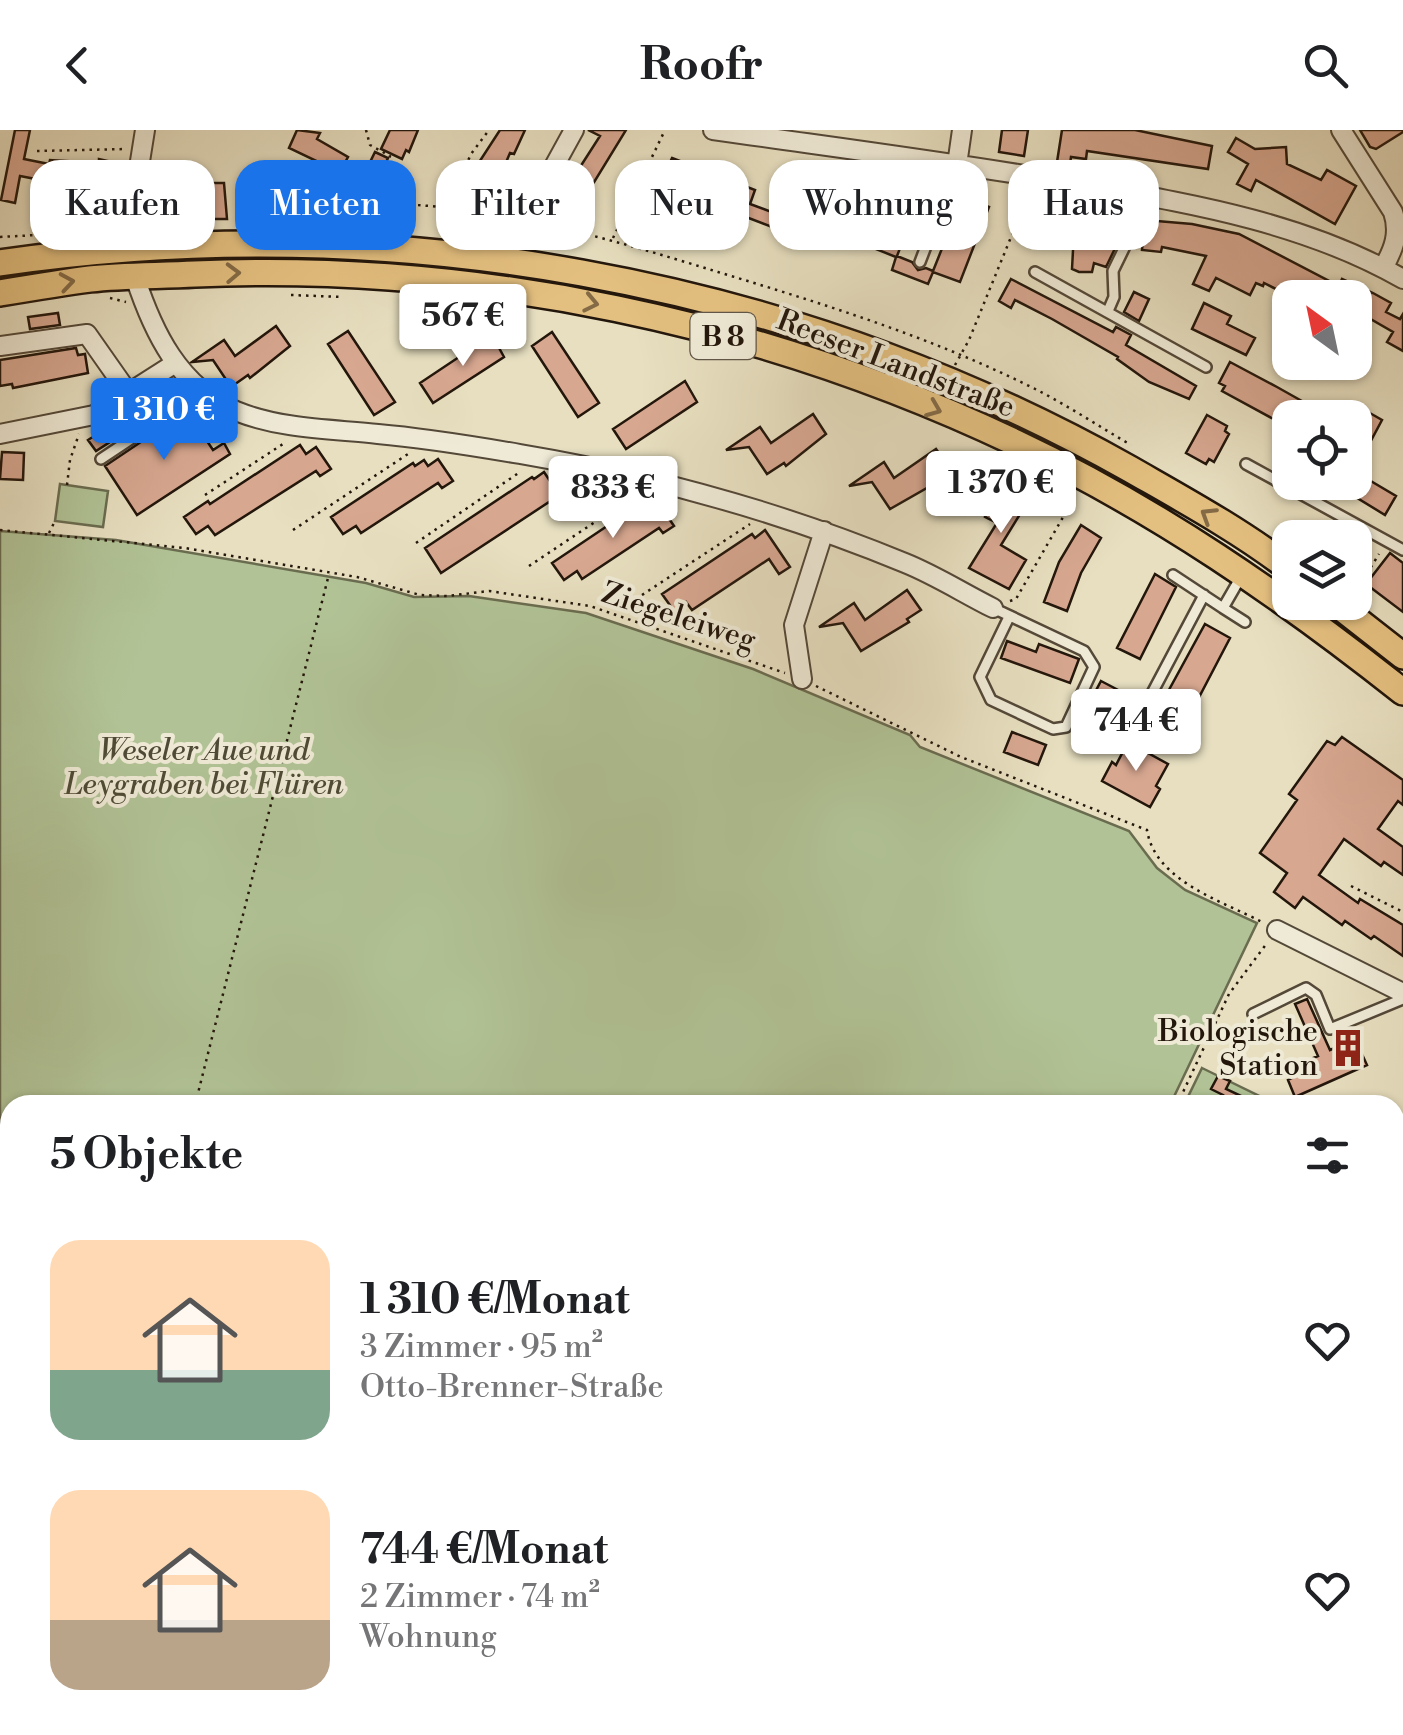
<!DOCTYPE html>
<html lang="de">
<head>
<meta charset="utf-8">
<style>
  :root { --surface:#fff; --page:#f6f6f6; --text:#202124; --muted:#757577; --accent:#1a73e8 }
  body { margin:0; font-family:"Libre Bodoni",serif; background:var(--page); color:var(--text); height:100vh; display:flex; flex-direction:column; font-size:38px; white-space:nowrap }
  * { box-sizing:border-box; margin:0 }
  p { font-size:32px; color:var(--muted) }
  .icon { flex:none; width:55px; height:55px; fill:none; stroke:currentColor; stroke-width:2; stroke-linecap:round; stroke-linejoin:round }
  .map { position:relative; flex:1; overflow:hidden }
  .panel { position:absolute; left:0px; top:965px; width:1405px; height:640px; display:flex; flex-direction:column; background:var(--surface); border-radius:30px 30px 0 0; box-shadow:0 2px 8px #0004 }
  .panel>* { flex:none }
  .top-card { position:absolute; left:30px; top:30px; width:1345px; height:90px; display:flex; gap:20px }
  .needle { width:65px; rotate:327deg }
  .buttons { position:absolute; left:1272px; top:150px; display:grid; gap:20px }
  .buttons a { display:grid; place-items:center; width:100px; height:100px; border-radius:20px; background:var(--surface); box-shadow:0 2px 8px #0004; font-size:50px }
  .price { position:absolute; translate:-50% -85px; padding:0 22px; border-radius:10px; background:#fff; color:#222; font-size:32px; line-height:65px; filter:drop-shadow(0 2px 5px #0008) }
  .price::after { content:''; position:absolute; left:50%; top:60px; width:30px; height:22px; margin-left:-15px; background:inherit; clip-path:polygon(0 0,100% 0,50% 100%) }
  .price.selected { background:var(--accent); color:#fff }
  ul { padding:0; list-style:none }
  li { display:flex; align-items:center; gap:30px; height:250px; padding:0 50px }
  li span { display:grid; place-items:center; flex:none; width:280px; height:200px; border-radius:30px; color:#555 }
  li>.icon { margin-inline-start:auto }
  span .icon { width:120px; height:120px; fill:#fffc; stroke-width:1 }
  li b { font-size:42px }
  h2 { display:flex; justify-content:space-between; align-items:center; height:120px; padding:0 50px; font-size:42px }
  .chip { padding:0 35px; border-radius:30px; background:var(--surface); box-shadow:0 2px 8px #0004; font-size:35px; line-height:90px }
  .chip.selected { background:var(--accent); color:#fff }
  header { display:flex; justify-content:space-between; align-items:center; height:130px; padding:0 50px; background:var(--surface); font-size:45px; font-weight:700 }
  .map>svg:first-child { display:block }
  .green { fill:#b1c396; stroke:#6a6c50; stroke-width:2.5 }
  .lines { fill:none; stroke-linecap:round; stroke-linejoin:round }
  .stream { stroke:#697a73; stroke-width:5 }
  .building { fill:#d7a790; stroke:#23160b; stroke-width:2.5 }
  .service-casing { stroke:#544838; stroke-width:14 }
  .minor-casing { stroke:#544838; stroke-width:22 }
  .primary-casing { stroke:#23160b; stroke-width:30 }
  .path { stroke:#23160b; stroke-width:2.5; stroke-dasharray:2.5 5; stroke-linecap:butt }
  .service { stroke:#efead6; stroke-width:9 }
  .minor { stroke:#efead6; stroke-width:18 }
  .primary { stroke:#e4c080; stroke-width:25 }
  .oneway { stroke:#846b46 }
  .labels { text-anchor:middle; stroke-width:8; stroke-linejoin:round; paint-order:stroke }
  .shield { fill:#efead6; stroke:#605648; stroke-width:2.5 }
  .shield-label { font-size:28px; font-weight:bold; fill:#23160b }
  .street-label { font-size:30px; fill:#23160b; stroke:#efead6 }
  .park-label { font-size:30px; font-style:italic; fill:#4e4a35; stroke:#efead6 }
  .poi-label { font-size:30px; fill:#23160b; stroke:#efead6; text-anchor:end }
</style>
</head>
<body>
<header><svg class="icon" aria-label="back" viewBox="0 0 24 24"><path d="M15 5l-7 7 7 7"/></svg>Roofr<svg class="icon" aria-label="search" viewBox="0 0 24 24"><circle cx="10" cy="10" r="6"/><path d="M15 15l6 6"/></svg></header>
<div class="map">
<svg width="1403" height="1605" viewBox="0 0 1403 1605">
  <rect width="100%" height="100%" fill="#e7dfc0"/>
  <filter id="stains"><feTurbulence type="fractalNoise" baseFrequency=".002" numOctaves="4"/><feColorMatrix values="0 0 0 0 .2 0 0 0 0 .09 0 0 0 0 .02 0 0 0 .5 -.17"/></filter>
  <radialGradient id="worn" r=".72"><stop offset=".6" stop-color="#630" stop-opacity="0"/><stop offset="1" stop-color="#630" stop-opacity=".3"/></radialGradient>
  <!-- green -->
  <path class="green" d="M 60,354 L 108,361 L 103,397 L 55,391 Z
    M 0,401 L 116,410 L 366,453 L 414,467 L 469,466 L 586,483 L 753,539 L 910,605 L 920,617 L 1129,701 L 1157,738 L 1185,760 L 1257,793 L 1170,975 L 10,975 L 10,1557 L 0,1554 Z
    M 1202,938 L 1278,975 L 1184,975 Z
    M 1403,1394 L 1403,1605 L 931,1605 L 934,1595 L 1395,1595 L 1395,1413 Z
    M 0,1562 L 10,1565 L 10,1595 L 126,1595 L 198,1601 L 199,1596 L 189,1595 L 909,1595 L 906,1605 L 0,1605 Z"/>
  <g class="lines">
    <!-- stream -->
    <path class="stream" d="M 0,1000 L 10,1002
      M 1395,1436 L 1403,1438"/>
  </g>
  <!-- building -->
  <path class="building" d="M 15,0 L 30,0 L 24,29 L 49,34 L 50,30 L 99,33 L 99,29 L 116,33 L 112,50 L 63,48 L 61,60 L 45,57 L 46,51 L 20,46 L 15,73 L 1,70 Z
    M 297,0 L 320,3 L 317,9 L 348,27 L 330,59 L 318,51 L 327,36 L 289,18 Z
    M 390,0 L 418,0 L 409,22 L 406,20 L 402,29 L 381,19 Z
    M 500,0 L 525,0 L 514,24 L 510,23 L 504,37 L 500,35 L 494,50 L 474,40 Z
    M 588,0 L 626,0 L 585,67 L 566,59 L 600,6 Z
    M 1002,0 L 1028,0 L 1024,26 L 999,22 Z
    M 1062,0 L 1135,0 L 1212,16 L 1208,39 L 1087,21 L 1086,29 L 1071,27 L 1070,34 L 1057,32 Z
    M 1360,0 L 1403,0 L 1403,2 L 1376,19 L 1370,17 Z
    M 1236,8 L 1255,19 L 1286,17 L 1287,34 L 1321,50 L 1327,40 L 1356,56 L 1335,94 L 1256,50 L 1251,61 L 1237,54 L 1248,34 L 1228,22 Z
    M 375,22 L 388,28 L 372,61 L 359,55 Z
    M 672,28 L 755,60 L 750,74 L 777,84 L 772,97 L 644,48 L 650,35 L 666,41 Z
    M 209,53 L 224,53 L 227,89 L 203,89 L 202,67 L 209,67 Z
    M 789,53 L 907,100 L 897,126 L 912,132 L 918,140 L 926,138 L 933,141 L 963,66 L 989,77 L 960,152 L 933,142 L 928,154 L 892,140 L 896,127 L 778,80 Z
    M 533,54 L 555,61 L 551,74 L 530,68 Z
    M 1094,80 L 1114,82 L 1114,87 L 1124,88 L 1122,104 L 1106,137 L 1094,133 L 1092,142 L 1079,142 L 1072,139 L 1074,102 L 1067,102 L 1068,89 L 1082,91 L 1082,84 L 1093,85 Z
    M 1145,90 L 1192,94 L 1239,104 L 1339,156 L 1342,149 L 1373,163 L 1391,173 L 1386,182 L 1400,189 L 1403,184 L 1403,221 L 1387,212 L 1393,202 L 1355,180 L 1355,168 L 1312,168 L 1293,157 L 1288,165 L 1264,153 L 1263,156 L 1256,153 L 1250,165 L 1216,148 L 1209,161 L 1193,154 L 1206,126 L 1162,117 L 1161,122 L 1142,120 Z
    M 1011,149 L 1113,202 L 1116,197 L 1131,205 L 1126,215 L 1196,256 L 1189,269 L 1149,252 L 1117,229 L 1118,227 L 1052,189 L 1015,170 L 1011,178 L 999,171 Z
    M 1134,162 L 1149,169 L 1139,191 L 1124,182 Z
    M 1204,173 L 1231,186 L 1227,194 L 1255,208 L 1246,225 L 1192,199 Z
    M 58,183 L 60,195 L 30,199 L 28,187 Z
    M 276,196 L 290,216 L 250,248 L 248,245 L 231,257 L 213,230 L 192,232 L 224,210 L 235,226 Z
    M 348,201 L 395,272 L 374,285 L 328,214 Z
    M 552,202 L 599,273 L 578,287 L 532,216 Z
    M 492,205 L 504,227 L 433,273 L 420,253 Z
    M 76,218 L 78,225 L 85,224 L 88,243 L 13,258 L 12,254 L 0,256 L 0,230 Z
    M 1230,232 L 1277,257 L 1332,288 L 1290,288 L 1290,298 L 1222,261 L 1225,256 L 1219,253 Z
    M 685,251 L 697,272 L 626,319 L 613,299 Z
    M 171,256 L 178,268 L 96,321 L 88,310 Z
    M 187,281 L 213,320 L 224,313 L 230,324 L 137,385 L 105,336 Z
    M 1368,282 L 1382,290 L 1367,318 L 1355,312 L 1355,287 L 1362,291 Z
    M 813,284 L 826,304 L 786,336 L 784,333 L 767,344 L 749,317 L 726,320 L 760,297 L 771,313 Z
    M 1207,285 L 1227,296 L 1225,301 L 1229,304 L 1214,332 L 1209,329 L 1206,334 L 1186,323 Z
    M 300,315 L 306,324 L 316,317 L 331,339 L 320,346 L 316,341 L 215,405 L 208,396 L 196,404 L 184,387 L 208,371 L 210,374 Z
    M 936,319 L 950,339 L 937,348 L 939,351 L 890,379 L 872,352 L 849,356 L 884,332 L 894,348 Z
    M 2,322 L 24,323 L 23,350 L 0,349 Z
    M 438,329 L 453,351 L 442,358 L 438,353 L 361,403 L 356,396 L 343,404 L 331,387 L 413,333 L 415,336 L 424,330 L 428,336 Z
    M 544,342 L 568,378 L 557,385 L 549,372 L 441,443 L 425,418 L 532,347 L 534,349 Z
    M 1364,347 L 1396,366 L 1385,385 L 1331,352 L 1361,352 Z
    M 996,349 L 1030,368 L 1001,415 L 1026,430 L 1009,459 L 969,438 L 997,393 L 985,387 L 987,382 L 983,380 Z
    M 659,374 L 674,396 L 663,403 L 659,398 L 582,449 L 577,441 L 564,450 L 552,433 L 634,378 L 635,381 L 644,375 L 648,381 Z
    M 1081,395 L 1101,408 L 1081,443 L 1067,481 L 1044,472 L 1059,432 Z
    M 765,400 L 790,437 L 779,444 L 769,429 L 692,480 L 686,472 L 674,481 L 662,464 L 752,404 L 755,408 Z
    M 1390,423 L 1403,433 L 1403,482 L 1366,454 Z
    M 1155,444 L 1176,457 L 1140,529 L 1117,518 Z
    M 907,460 L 921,480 L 907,489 L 909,492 L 861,521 L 843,493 L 819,497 L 854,473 L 865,490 Z
    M 1205,494 L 1230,508 L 1185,594 L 1158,580 Z
    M 1007,511 L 1036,522 L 1039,514 L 1079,529 L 1070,553 L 1001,528 Z
    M 1101,551 L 1120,561 L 1092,614 L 1073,604 Z
    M 1012,602 L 1046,615 L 1038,635 L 1004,622 Z
    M 1342,607 L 1403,650 L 1403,675 L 1398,671 L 1378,699 L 1403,717 L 1403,745 L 1384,732 L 1381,736 L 1344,709 L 1319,745 L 1358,773 L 1360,769 L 1403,795 L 1403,826 L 1374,806 L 1371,809 L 1345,791 L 1342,795 L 1303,767 L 1295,778 L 1274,762 L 1287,743 L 1260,723 L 1297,670 L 1289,664 L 1327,611 L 1335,615 Z
    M 1128,612 L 1168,634 L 1156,656 L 1160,659 L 1150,677 L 1102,651 L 1112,632 L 1116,635 Z
    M 1307,869 L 1330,920 L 1355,909 L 1367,935 L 1295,967 L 1288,950 L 1292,948 L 1288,939 L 1318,926 L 1295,874 Z
    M 1218,946 L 1230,951 L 1226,959 L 1260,975 L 1218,975 L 1223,965 L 1211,959 Z"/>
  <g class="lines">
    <!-- service casing -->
    <g class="service-casing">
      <path id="service" d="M 920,132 L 957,35
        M 1035,142 L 1206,237
        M 1108,181 L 1114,167 L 1113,141 L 1130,106 L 1134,64
        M 101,329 L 203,261
        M 1246,334 L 1403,420
        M 1173,445 L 1223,478
        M 1242,445 L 1223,478 L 1245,492
        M 993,478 L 1084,521 L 1094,537 L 1066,597 L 1053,599 L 991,570 L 980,547 L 1009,487
        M 1172,610 L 1148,597 L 1141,584 L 1204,465
        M 1253,884 L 1306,858 L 1316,865 L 1330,899 L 1403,869"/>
    </g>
    <!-- minor casing -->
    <g class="minor-casing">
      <path id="minor" d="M 713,0 C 839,18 965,34 1091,56 C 1198,75 1307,94 1403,149
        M 1341,0 L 1393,82 C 1400,103 1394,119 1383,138
        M 957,35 L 962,0
        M 552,40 L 574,0
        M 134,116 L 137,50 L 145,0
        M 135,147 C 153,202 179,257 236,281 C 280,299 331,299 378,304 C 425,308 473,316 520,324 C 652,346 781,382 905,433 C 935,445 963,463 993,478
        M 0,216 L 87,204 L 127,261
        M 0,304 L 94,285 L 174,234
        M 802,549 L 794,495 L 824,401
        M 1277,800 L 1403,863"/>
    </g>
    <!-- primary casing -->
    <g class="primary-casing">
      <path id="primary" d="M 0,133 C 387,77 788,147 1130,339 C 1184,370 1241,401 1290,439
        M 0,163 C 30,158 60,153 90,149 C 124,145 160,146 195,144 C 477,132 762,192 1016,313 C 1156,379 1283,467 1403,562
        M 1334,472 L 1403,526"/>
    </g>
    <!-- path -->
    <path class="path" d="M 366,0 L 370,15 L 390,26 L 372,73
      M 37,21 L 126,19
      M 456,57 L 471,24 L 489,0
      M 255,93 C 282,86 309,78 337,76 C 460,64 601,106 718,142 C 827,175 937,209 1039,261 C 1070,277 1100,297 1131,315
      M 549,94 L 559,58
      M 0,107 L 73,103
      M 613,108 L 665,0
      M 291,165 L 343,167
      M 110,168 L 126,172
      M 955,235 L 969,210 L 1029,63
      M 1030,345 L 1072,366
      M 67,355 L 70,330 L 79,304
      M 205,365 L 286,312
      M 0,400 L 185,418 L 357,447 L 420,465 L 447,466 L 489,461 L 590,476 L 785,543
      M 293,400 L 408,324
      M 49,403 L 55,391
      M 416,413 L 520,342
      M 529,436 L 634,366
      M 1355,463 L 1379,424
      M 642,465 L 750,394
      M 1010,471 L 1016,469 L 1074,368
      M 816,556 L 961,627 L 1147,700 C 1155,751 1222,771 1262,792
      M 1351,756 L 1403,782
      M 195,975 L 329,444
      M 1177,975 L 1229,864 L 1267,813
      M 0,1558 L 10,1561
      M 156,1595 L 243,1605
      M 919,1605 L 922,1595"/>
    <!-- service -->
    <use href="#service" class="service"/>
    <!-- minor -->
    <use href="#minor" class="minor"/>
    <!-- primary -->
    <use href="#primary" class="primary"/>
  </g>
  <!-- one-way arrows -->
  <defs><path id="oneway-chevron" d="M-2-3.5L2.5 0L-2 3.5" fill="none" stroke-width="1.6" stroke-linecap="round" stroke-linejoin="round" transform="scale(2.5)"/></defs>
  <g class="oneway">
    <use href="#oneway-chevron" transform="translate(233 143) rotate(-2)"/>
    <use href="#oneway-chevron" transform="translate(67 152) rotate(-9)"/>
    <use href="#oneway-chevron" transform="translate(591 173) rotate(12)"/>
    <use href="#oneway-chevron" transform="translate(934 279) rotate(22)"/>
    <use href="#oneway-chevron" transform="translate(1208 385) rotate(-148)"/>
  </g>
  <!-- icons -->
  <defs>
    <g id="building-bare" transform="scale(3)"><path d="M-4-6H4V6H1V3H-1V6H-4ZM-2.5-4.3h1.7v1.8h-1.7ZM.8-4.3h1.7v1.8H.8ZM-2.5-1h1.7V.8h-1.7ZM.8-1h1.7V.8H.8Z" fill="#8f2418" stroke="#efead6" stroke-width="2.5" paint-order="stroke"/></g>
  </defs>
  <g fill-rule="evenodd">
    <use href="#building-bare" x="1348" y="918"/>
  </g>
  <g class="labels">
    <!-- shield labels -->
    <rect class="shield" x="690.5" y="183" width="65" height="46" rx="8"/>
    <g class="shield-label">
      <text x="723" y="216">B 8</text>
    </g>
    <!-- street labels -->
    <g class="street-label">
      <text transform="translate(896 233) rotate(21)" y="10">Reeser Landstraße</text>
      <text transform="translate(679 486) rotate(18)" y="10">Ziegeleiweg</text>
    </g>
    <!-- park labels -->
    <g class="park-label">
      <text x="204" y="630">Weseler Aue und<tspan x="204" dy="34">Leygraben bei Flüren</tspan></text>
    </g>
    <!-- poi labels -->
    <g class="poi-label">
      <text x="1318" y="911">Biologische<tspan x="1318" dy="34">Station</tspan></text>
    </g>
  </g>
  <rect width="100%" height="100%" filter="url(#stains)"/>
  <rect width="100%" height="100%" fill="url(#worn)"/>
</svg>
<div class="buttons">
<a><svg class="needle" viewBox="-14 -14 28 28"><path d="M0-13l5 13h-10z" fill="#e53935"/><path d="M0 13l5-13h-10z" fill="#757577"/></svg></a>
<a><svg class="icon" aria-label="locate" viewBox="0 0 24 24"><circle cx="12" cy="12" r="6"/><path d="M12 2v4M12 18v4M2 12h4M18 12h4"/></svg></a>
<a><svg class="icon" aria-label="layers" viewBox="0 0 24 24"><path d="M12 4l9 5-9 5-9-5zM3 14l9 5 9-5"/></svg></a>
</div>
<b class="price" style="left:463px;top:239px">567 €</b>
<b class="price selected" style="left:164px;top:333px">1 310 €</b>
<b class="price" style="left:1001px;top:406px">1 370 €</b>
<b class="price" style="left:613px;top:411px">833 €</b>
<b class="price" style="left:1136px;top:644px">744 €</b>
<div class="top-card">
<a class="chip">Kaufen</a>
<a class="chip selected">Mieten</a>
<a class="chip">Filter</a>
<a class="chip">Neu</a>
<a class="chip">Wohnung</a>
<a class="chip">Haus</a>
</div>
<section class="panel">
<h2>5 Objekte<svg class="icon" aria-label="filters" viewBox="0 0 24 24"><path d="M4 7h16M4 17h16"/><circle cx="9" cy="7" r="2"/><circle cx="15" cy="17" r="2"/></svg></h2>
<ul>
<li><span style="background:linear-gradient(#ffd9b3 65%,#7fa58c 0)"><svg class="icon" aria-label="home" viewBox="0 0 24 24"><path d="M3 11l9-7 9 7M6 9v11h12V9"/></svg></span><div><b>1 310 €/Monat</b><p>3 Zimmer · 95 m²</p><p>Otto-Brenner-Straße</p></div><svg class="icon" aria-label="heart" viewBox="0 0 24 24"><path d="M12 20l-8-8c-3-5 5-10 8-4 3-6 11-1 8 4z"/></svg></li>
<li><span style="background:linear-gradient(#ffd9b3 65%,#b9a48a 0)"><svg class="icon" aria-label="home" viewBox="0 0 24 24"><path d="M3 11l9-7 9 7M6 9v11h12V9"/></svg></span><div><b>744 €/Monat</b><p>2 Zimmer · 74 m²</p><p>Wohnung</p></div><svg class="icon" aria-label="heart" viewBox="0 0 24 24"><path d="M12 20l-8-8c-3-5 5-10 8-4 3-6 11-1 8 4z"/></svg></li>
</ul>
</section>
</div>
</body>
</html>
